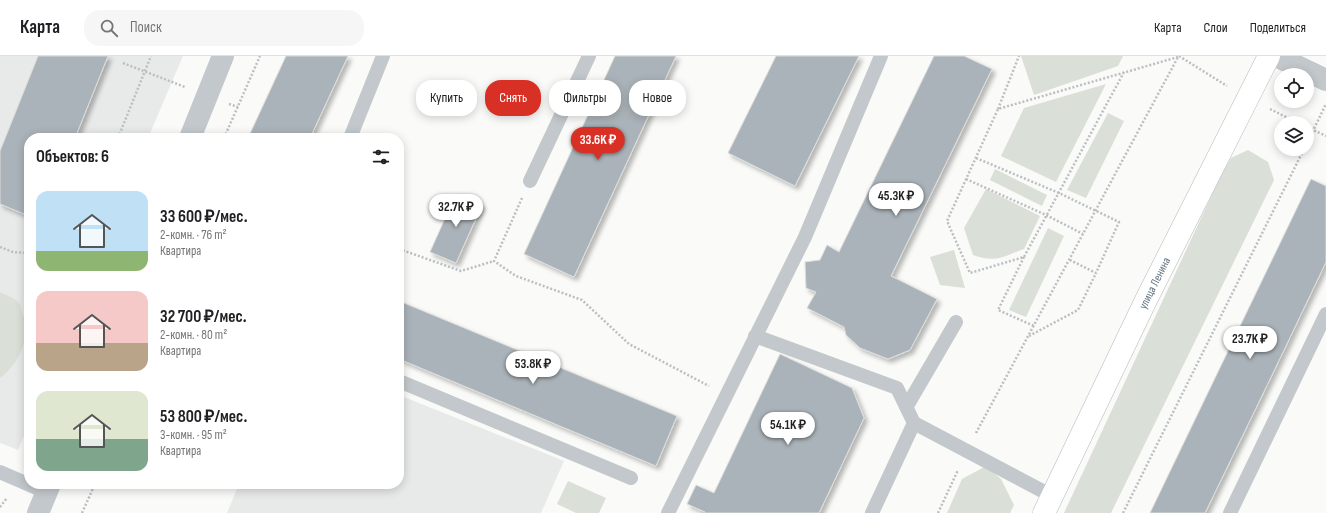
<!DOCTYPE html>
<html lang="ru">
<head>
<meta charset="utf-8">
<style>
  :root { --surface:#fff; --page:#f6f6f6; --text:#202124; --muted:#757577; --line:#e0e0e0; --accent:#d93025 }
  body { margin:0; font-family:"Sofia Sans Condensed",sans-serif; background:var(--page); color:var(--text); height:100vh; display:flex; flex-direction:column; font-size:15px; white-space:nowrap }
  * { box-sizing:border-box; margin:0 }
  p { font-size:13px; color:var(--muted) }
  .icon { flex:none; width:22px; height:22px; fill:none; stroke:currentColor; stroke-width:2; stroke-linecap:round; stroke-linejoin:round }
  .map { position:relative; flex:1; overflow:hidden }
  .panel { position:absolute; left:24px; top:77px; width:380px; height:356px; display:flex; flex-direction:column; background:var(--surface); border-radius:16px; box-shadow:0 2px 10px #0003 }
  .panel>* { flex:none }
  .hud { position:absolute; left:416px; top:24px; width:380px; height:36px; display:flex; gap:8px }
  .buttons { position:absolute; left:1274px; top:12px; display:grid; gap:8px }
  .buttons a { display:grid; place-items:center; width:40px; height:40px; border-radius:50%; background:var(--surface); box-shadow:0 2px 10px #0003; font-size:20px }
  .price { position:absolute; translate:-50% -34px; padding:0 9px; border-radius:14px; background:#fff; color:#222; font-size:13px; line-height:26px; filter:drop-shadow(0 1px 2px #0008) }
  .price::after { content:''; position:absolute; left:50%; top:24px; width:12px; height:9px; margin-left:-6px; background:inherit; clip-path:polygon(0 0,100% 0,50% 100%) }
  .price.on { background:var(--accent); color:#fff }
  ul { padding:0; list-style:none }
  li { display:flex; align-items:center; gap:12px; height:100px; padding:0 12px }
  li span { display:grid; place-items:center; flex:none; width:112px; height:80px; border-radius:12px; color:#555 }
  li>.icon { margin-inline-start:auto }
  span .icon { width:48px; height:48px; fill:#fffc; stroke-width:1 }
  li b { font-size:17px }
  h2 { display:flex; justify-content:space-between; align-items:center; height:48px; padding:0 12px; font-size:17px }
  .chip { padding:0 14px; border-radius:16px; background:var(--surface); box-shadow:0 2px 10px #0003; font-size:14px; line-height:36px }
  .chip.on { background:var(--accent); color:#fff }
  header { display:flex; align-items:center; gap:24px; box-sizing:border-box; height:56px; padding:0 20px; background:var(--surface); border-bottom:1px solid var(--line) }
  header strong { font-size:19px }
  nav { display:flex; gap:22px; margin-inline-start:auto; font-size:14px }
  .search { width:280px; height:36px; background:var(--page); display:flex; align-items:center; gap:10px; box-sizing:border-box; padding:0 14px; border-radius:16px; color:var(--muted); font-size:15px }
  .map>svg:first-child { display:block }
  .built { fill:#e8e9e9 }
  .green { fill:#dadfd7 }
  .building { fill:#aab3b9; stroke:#dcdcda; filter:url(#shadow) }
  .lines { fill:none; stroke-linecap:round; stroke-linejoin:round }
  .secondary-casing { stroke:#b3babf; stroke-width:23 }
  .path { stroke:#bbbfc2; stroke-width:2.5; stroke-dasharray:2 2; stroke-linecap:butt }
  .service { stroke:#c3c8cc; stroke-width:14 }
  .minor { stroke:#c3c8cc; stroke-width:22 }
  .tertiary { stroke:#c3c8cc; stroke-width:22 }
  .secondary { stroke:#fff; stroke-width:22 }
  .labels { text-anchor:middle; stroke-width:4; stroke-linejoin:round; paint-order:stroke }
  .street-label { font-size:12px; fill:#657683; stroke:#fff }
</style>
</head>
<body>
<header>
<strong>Карта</strong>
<div class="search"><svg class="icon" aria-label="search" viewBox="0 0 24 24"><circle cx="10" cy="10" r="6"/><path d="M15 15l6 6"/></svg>Поиск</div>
<nav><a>Карта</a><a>Слои</a><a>Поделиться</a></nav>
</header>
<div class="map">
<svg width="1326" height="457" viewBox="0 0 1326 457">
  <defs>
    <filter id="shadow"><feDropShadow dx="3.5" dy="3.5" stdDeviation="2" flood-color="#0004"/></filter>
  </defs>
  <rect width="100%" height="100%" fill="#fafaf8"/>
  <!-- built -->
  <path class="built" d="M 0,0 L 183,0 L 148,82 L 29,82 L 29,368 L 18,394 L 0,387 Z
    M 399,339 L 564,405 L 541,457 L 227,457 L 239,428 L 399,428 Z"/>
  <!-- green -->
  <path class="green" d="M 1021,0 L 1123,0 L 1118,10 L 1034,39 Z
    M 1106,28 L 1056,126 L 1001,100 L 1024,52 Z
    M 1108,57 L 1124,65 L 1086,142 L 1067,134 Z
    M 1248,94 L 1268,106 L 1274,124 L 1111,457 L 1064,457 L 1221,119 L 1231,102 Z
    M 995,113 L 1047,139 L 1042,150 L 990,124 Z
    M 986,133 L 1040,160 L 1024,193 C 1002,201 996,207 973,199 L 964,172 Z
    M 1048,172 L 1064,180 L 1026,261 L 1009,254 Z
    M 954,194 L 965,232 L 940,229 L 930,201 Z
    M 0,236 C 5,239 15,242 19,247 C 21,249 21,253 22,256 C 32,279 20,307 0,322 Z
    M 986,410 L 1001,423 L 1014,449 L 1010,457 L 947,457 L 962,423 Z
    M 568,425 L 606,442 L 599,457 L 576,457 L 557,448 Z"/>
  <!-- building -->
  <path class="building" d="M 38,0 L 108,0 L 75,82 L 29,82 L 29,160 L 0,148 L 0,95 Z
    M 286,0 L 348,0 L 310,82 L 248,82 Z
    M 615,0 L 676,0 L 574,221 L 524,198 Z
    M 776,0 L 859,0 L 795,130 L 728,97 Z
    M 934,0 L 964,0 L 992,13 L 891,220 L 937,243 L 910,294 L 888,303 L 860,292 L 846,279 L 844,271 L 807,252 L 816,236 L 806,232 L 805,206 L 820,204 L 827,189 L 839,196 Z
    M 1311,123 L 1326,130 L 1326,206 L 1273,317 L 1205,457 L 1150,457 Z
    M 456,138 L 482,149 L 456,207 L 430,196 Z
    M 399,245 L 677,360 L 656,410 L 399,303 Z
    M 780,298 L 852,332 L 864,362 L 819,457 L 704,457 L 705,456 L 687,448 L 696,429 L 714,437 Z"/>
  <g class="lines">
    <!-- secondary casing -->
    <g class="secondary-casing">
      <g id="secondary">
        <path id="s1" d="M 1044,457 L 1146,244 L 1269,0"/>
      </g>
    </g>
    <!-- path -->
    <path class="path" d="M 1179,0 L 1227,30
      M 123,7 L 185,31
      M 1124,16 L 1024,201 L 970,217 L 947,165 L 998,53 L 1178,1
      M 229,48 L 238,51
      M 998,53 L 1019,0
      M 1270,53 L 1298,67
      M 1307,71 L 1326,80
      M 118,82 L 151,0
      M 224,82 L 260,0
      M 1307,87 L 1326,48
      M 976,102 L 1059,137 L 1119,166 L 1096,217 L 1070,204
      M 966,123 L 1046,159 L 1083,178
      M 522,142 L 494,205 L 516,220 L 582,244 L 629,288 L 709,330
      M 0,191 L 13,196 L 29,197
      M 399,193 L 461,215 L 494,205
      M 1024,201 L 998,254 L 1034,270
      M 1029,280 L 1078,254 L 1096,217
      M 976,377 L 1178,1
      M 26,406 L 29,399
      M 0,451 L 7,442
      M 82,457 L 95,428
      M 938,457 L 958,414
      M 1123,457 L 1304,93"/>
    <!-- service -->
    <path class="service" d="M 350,82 L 383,0
      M 530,125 L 589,0
      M 755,280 L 897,332 L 914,367 L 1052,440
      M 399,325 L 631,422
      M 907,350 L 956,266
      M 0,416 L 46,436
      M 668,457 L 805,181 L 881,0
      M 872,457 L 914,367
      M 1230,457 L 1326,258"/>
    <!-- minor -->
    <path class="minor" d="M 190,82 L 223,0
      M 38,457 L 50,428"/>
    <!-- tertiary -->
    <path class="tertiary" d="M 1276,0 L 1326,24"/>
    <!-- secondary -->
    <use href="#secondary" class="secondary"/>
  </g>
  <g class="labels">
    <!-- street labels -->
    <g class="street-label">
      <text dy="4" stroke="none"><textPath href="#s1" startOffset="255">улица Ленина</textPath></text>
    </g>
  </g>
</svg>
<div class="buttons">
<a><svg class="icon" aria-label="locate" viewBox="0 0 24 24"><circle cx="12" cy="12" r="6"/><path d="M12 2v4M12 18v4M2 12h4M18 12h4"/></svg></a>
<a><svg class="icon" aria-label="layers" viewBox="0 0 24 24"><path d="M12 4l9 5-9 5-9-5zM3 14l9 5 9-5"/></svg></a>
</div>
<b class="price on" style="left:598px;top:105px">33.6K ₽</b>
<b class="price" style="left:896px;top:161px">45.3K ₽</b>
<b class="price" style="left:456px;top:172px">32.7K ₽</b>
<b class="price" style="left:1250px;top:304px">23.7K ₽</b>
<b class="price" style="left:533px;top:329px">53.8K ₽</b>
<b class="price" style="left:788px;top:390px">54.1K ₽</b>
<div class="hud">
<a class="chip">Купить</a>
<a class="chip on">Снять</a>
<a class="chip">Фильтры</a>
<a class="chip">Новое</a>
</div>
<section class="panel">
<h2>Объектов: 6<svg class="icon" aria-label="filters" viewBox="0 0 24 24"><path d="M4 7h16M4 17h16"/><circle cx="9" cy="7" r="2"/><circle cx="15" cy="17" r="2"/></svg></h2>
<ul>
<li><span style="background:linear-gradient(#bfe0f5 75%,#8fb573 0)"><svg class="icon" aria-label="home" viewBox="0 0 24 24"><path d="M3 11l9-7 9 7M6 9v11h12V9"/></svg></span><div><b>33 600 ₽/мес.</b><p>2-комн. · 76 m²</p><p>Квартира</p></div></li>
<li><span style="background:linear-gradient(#f6c9c9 65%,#b9a48a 0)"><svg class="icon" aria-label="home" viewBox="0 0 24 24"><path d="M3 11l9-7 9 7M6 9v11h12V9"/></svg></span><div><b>32 700 ₽/мес.</b><p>2-комн. · 80 m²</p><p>Квартира</p></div></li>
<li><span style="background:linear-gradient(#dfe7d0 60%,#7fa58c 0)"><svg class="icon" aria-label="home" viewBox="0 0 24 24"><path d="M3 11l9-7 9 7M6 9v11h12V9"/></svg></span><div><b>53 800 ₽/мес.</b><p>3-комн. · 95 m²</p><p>Квартира</p></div></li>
</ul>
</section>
</div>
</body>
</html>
